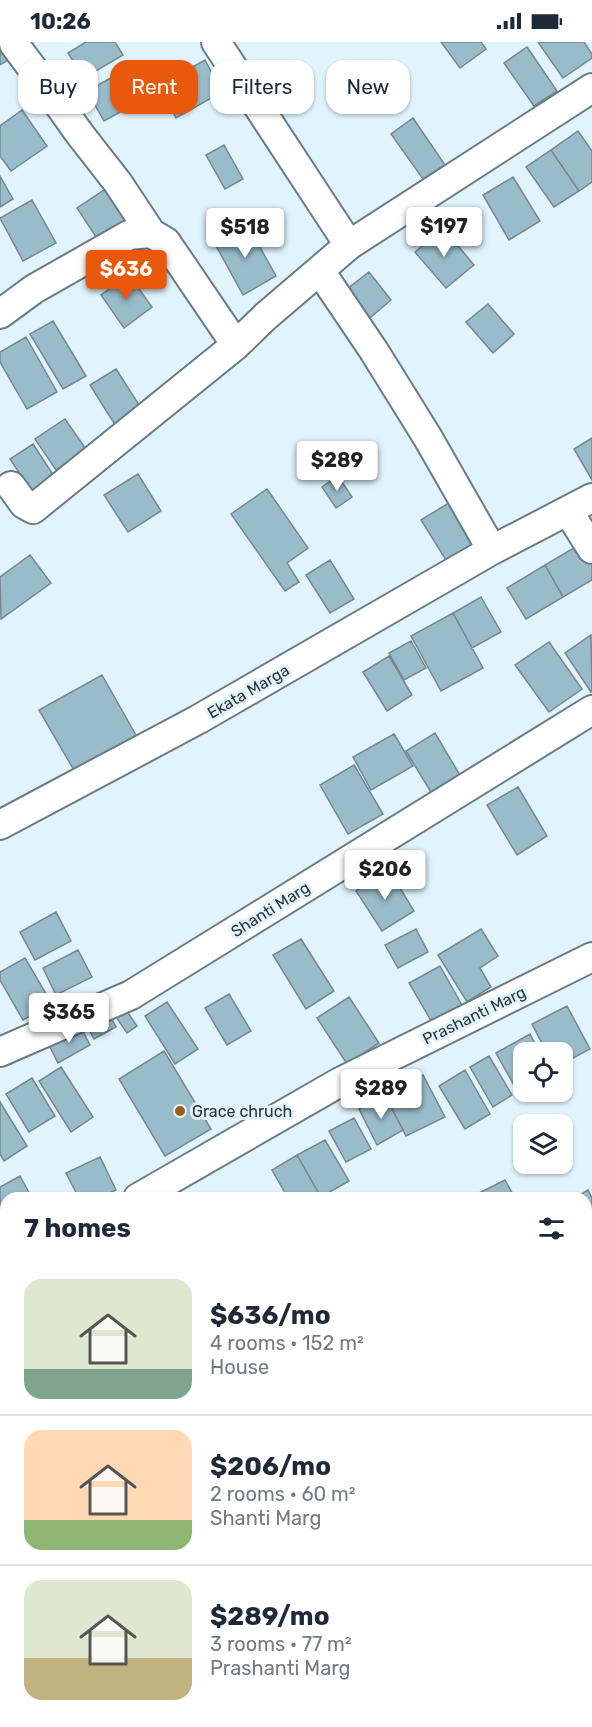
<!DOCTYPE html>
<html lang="en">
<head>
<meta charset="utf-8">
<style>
  :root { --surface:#fff; --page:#f2f2f3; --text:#1f2937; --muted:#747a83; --line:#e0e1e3; --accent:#ea580c }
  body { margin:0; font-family:Rubik,sans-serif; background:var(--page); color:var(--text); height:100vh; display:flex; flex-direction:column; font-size:22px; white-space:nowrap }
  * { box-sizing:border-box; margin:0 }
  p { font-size:20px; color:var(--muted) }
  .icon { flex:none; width:33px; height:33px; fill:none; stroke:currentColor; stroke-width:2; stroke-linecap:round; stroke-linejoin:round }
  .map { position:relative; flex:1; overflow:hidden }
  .drawer { position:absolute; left:0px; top:1150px; width:592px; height:536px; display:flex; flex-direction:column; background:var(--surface); border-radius:18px 18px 0 0; box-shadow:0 2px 4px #0004 }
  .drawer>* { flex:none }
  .hud { position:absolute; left:18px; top:18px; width:556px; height:54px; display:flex; gap:12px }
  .fabs { position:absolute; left:513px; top:1000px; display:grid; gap:12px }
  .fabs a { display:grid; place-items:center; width:60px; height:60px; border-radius:12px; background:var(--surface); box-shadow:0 2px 4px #0004; font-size:30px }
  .price { position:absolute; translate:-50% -51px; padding:0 14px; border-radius:6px; background:#fff; color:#222; font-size:20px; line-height:39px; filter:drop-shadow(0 2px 3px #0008) }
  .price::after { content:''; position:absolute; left:50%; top:36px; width:18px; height:14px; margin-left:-9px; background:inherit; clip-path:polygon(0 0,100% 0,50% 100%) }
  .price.selected { background:var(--accent); color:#fff }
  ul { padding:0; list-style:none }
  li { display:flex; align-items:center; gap:18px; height:150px; padding:0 24px }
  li+li { border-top:2px solid var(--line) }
  li span { display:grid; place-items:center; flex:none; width:168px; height:120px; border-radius:18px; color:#555 }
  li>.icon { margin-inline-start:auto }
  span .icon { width:72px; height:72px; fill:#fffc; stroke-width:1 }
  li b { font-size:26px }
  h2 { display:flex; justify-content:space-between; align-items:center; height:72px; padding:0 24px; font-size:26px }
  .pill { padding:0 21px; border-radius:18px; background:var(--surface); box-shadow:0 2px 4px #0004; font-size:21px; line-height:54px }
  .pill.selected { background:var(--accent); color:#fff }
  .status { display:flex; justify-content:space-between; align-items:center; height:42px; padding:0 30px; background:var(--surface); direction:ltr }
  .status svg { height:16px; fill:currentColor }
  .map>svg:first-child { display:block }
  .building { fill:#99bccb; stroke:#76878f; stroke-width:1.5 }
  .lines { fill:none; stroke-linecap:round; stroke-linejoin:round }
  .street-casing { stroke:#6a7b83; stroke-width:32 }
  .street { stroke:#fff; stroke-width:28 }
  .poi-dot { fill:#936111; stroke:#e1f4fd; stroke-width:2 }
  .labels { text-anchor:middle; stroke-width:6; stroke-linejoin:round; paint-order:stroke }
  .street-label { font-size:16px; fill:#2d3437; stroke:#e1f4fd }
  .poi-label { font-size:16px; fill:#2d3437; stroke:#e1f4fd; text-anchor:start }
</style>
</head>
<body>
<div class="status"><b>10:26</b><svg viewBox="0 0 49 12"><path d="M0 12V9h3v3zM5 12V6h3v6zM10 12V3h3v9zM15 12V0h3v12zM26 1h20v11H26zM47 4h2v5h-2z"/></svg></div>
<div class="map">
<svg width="592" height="1685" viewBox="0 0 592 1685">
  <rect width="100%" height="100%" fill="#e1f4fd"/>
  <!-- building -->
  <path class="building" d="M 0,0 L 2,0 L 12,16 L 0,23 Z
    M 86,0 L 115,0 L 123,13 L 84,36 L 68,11 Z
    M 441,0 L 481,0 L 486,7 L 460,26 Z
    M 538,0 L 584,0 L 592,12 L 592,16 L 563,36 Z
    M 527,5 L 557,49 L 534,64 L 504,21 Z
    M 205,18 L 222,50 L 176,76 L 158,44 Z
    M 127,27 L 144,57 L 104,79 L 87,49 Z
    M 22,68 L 47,104 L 11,129 L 0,114 L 0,84 Z
    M 413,76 L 445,123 L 423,137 L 391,92 Z
    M 578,89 L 592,109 L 592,140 L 579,149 L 551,108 Z
    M 224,103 L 243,137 L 225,147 L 206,113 Z
    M 551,108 L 579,149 L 554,165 L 526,125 Z
    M 0,134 L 13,157 L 0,165 Z
    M 513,135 L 540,179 L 509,198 L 483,153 Z
    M 107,146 L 130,182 L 100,201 L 77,166 Z
    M 32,158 L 56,201 L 23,219 L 0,176 Z
    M 247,182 L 276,234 L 243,253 L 214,200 Z
    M 443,186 L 474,223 L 446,246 L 415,210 Z
    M 369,230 L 391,258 L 370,276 L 347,247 Z
    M 129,233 L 152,265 L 124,286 L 101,253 Z
    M 488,262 L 514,292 L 493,311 L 466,280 Z
    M 53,279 L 86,334 L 63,347 L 30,292 Z
    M 26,295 L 57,350 L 27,367 L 0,320 L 0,310 Z
    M 116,327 L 143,369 L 117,386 L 90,343 Z
    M 65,377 L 86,407 L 56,428 L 35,397 Z
    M 592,396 L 592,438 L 574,407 Z
    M 33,402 L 56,437 L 33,452 L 10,417 Z
    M 138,432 L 161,469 L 128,490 L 104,453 Z
    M 338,434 L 352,455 L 336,466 L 322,445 Z
    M 267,447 L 308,506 L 287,521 L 299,540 L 285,549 L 231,472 Z
    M 452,459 L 479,504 L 449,523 L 421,478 Z
    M 582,501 L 592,518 L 592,538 L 563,555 L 545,523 Z
    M 30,513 L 51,541 L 1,577 L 0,535 Z
    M 330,518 L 354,557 L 330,571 L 306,533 Z
    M 545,523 L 563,555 L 526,577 L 507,546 Z
    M 481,555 L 501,590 L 472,606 L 453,571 Z
    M 453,571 L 483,626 L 441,649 L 411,594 Z
    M 591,593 L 592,649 L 591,650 L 565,611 Z
    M 411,599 L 426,626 L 404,638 L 389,611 Z
    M 549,600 L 582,647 L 549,670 L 515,623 Z
    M 389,614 L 412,653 L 387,669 L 363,630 Z
    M 102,633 L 137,695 L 75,730 L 39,668 Z
    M 435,691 L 461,735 L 432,752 L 406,709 Z
    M 394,692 L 413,724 L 371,748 L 353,715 Z
    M 354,723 L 383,772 L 348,792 L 320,743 Z
    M 518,745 L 547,794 L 517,813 L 487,763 Z
    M 389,828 L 414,869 L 382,889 L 356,849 Z
    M 56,870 L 71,899 L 35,918 L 20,890 Z
    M 416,887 L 428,910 L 398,926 L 385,903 Z
    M 481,887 L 498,914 L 480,926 L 491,945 L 467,960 L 438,913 Z
    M 301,897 L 334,949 L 306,967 L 273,913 Z
    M 78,908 L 92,935 L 56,953 L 43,926 Z
    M 25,916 L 52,962 L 23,978 L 0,938 L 0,930 Z
    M 440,924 L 463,965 L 433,982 L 409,941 Z
    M 229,952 L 251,989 L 227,1003 L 205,966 Z
    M 349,955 L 379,1001 L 347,1022 L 317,976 Z
    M 167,960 L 198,1007 L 175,1022 L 145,974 Z
    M 122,962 L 137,984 L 127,991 L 112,969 Z
    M 567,964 L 590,1007 L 562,1022 L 562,1011 L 547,1011 L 532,982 Z
    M 108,970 L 116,985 L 94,997 L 86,982 Z
    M 80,984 L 90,1003 L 58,1021 L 48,1001 Z
    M 530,992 L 540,1011 L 524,1011 L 524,1049 L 519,1052 L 496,1011 Z
    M 164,1009 L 211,1087 L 165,1114 L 119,1037 Z
    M 489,1014 L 512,1053 L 493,1065 L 470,1025 Z
    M 61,1025 L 93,1075 L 71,1090 L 39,1039 Z
    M 465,1028 L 490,1072 L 465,1087 L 439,1044 Z
    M 423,1033 L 445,1075 L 406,1094 L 385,1053 Z
    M 32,1036 L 55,1074 L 29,1090 L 6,1052 Z
    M 385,1053 L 403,1088 L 377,1103 L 359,1067 Z
    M 0,1060 L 27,1104 L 4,1119 L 0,1112 Z
    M 354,1076 L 371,1107 L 346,1120 L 329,1089 Z
    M 325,1098 L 349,1139 L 321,1155 L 297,1113 Z
    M 297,1113 L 321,1155 L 318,1156 L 288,1156 L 272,1128 Z
    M 100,1115 L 116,1148 L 99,1156 L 79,1156 L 66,1131 Z
    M 20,1134 L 32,1156 L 6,1156 L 6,1201 L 0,1190 L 0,1145 Z
    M 505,1138 L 515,1156 L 472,1156 L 471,1155 Z
    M 588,1148 L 592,1156 L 592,1199 L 586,1202 L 586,1156 L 574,1156 Z
    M 592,1264 L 592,1284 L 586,1276 L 586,1268 Z
    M 592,1357 L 592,1399 L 591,1399 L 586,1393 L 586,1361 Z
    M 586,1420 L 592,1432 L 592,1463 L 586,1466 Z
    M 4,1606 L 6,1613 L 6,1623 L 0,1625 L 0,1608 Z
    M 22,1680 L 57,1680 L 59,1685 L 24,1685 Z
    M 99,1680 L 109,1680 L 112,1685 L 91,1685 Z
    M 115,1680 L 156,1680 L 159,1684 L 118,1685 Z"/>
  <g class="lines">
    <!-- street casing -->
    <g class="street-casing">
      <path id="street" d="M 216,0 L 349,203
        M 14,2 L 45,43 L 79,91 L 118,141 L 151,191
        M 320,229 L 374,309 L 428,396 L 492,508
        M 0,272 L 34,247 L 129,193 L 151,191 L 166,200 L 236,303 L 266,274 L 349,203 L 592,46
        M 11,444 L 24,462 L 33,467 L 236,303
        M 568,469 L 592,507
        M 0,783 L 199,677 L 492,508 L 592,456
        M 0,1010 L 131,953 L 592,668
        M 138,1156 L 340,1040 L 592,915
        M 586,1210 L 592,1207
        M 0,1243 L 6,1239
        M 586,1312 L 592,1321
        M 0,1457 L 6,1459
        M 586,1492 L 592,1491
        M 174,1680 L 177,1685"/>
    </g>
    <!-- street -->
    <use href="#street" class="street"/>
  </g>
  <!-- markers -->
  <circle class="poi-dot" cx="180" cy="1069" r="6"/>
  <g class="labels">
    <!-- street labels -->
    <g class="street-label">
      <text transform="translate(248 649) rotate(-30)" y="6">Ekata Marga</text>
      <text transform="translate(270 867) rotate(-32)" y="6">Shanti Marg</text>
      <text transform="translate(474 973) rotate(-26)" y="6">Prashanti Marg</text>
    </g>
    <!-- poi labels -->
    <g class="poi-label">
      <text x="192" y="1075">Grace chruch</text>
    </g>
  </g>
</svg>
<div class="fabs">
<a><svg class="icon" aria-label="locate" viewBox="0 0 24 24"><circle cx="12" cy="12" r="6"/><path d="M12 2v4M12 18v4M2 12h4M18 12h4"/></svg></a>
<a><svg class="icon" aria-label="layers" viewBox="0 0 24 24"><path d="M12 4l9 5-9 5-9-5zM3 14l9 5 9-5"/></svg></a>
</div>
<b class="price" style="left:444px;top:216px">$197</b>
<b class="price" style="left:245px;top:217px">$518</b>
<b class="price selected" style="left:126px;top:259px">$636</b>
<b class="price" style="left:337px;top:450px">$289</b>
<b class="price" style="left:385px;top:859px">$206</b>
<b class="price" style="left:69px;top:1002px">$365</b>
<b class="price" style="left:381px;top:1078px">$289</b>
<div class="hud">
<a class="pill">Buy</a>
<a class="pill selected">Rent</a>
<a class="pill">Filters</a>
<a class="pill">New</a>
</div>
<section class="drawer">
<h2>7 homes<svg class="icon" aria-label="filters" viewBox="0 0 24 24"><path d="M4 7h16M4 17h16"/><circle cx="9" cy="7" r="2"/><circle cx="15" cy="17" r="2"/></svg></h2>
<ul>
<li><span style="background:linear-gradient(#dfe7d0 75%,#7fa58c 0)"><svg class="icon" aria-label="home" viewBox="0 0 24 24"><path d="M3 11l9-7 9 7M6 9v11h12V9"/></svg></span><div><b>$636/mo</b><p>4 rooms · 152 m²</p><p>House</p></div></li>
<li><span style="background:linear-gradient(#ffd9b3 75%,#8fb573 0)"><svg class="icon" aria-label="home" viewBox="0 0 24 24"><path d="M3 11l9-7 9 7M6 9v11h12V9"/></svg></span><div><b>$206/mo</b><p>2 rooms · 60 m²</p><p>Shanti Marg</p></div></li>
<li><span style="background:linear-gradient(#dfe7d0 65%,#c2b280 0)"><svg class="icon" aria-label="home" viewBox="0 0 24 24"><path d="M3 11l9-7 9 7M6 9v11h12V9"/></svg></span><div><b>$289/mo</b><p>3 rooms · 77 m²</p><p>Prashanti Marg</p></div></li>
</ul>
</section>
</div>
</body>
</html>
